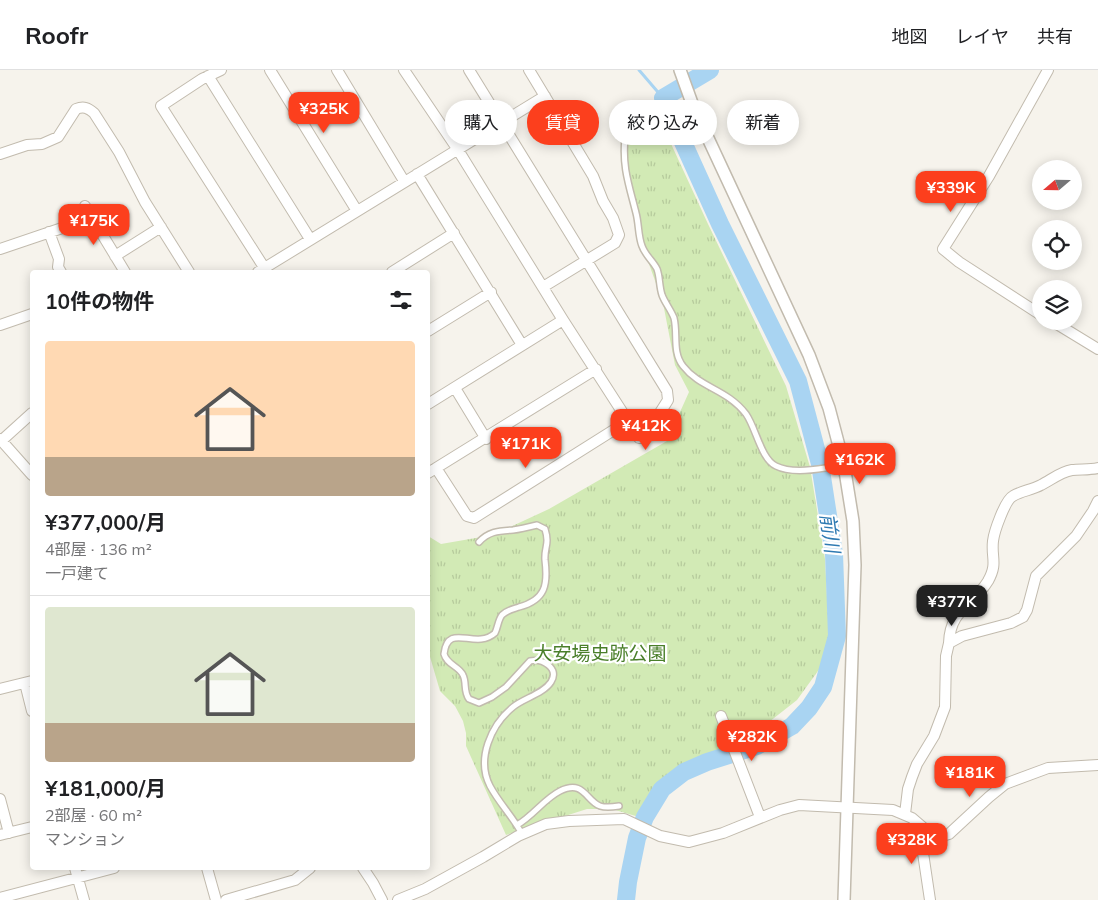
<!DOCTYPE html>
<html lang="ja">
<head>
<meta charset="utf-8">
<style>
  :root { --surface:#fff; --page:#f2f2f2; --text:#202124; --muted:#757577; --line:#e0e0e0; --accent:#fc3f1d }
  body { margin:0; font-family:Mulish,"Noto Sans JP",sans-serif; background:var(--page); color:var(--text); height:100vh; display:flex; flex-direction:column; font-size:19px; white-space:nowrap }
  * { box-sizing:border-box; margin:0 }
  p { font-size:16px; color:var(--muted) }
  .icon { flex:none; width:28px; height:28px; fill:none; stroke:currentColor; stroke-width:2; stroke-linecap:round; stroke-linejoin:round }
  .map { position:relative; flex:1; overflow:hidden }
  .sheet { position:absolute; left:30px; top:200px; width:400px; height:600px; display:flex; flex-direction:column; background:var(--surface); border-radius:5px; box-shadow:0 2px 12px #0003 }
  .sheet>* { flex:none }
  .guide { position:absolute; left:445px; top:30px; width:475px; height:45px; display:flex; gap:10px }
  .needle { width:32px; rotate:250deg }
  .tools { position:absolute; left:1032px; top:90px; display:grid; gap:10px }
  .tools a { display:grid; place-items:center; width:50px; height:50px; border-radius:50%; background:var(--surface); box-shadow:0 2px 12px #0003; font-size:25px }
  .price { position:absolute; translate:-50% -42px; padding:0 11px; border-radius:10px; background:var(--accent); color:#fff; font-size:16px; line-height:32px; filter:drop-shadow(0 1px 2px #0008) }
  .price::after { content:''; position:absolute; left:50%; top:30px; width:15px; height:11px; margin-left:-8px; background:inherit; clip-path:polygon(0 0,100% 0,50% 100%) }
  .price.active { background:#222; color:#fff }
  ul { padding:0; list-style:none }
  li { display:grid; align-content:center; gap:10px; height:265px; padding:0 15px }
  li+li { border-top:1px solid var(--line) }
  li span { display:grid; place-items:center; height:155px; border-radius:5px; color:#555 }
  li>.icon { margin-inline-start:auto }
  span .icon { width:90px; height:90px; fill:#fffc; stroke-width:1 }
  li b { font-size:21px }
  h2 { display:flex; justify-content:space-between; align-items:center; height:60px; padding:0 15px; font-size:21px }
  .pill { padding:0 18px; border-radius:22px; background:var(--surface); box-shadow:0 2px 12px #0003; font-size:18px; line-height:45px }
  .pill.active { background:var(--accent); color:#fff }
  header { display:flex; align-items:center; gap:30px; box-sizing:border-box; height:70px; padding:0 25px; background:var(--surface); border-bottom:1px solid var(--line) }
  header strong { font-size:24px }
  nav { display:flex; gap:28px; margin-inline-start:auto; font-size:18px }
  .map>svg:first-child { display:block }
  .park { fill:url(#park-tufts) }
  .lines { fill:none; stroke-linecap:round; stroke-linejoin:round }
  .stream { stroke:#a9d4f2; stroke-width:3 }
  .river { stroke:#a9d4f2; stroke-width:18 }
  .service-casing { stroke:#c2bbae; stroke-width:8 }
  .minor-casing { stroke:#c2bbae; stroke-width:12 }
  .tertiary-casing { stroke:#c2bbae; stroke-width:14 }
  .service { stroke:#fff; stroke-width:5 }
  .minor { stroke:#fff; stroke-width:10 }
  .tertiary { stroke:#fff; stroke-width:11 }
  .labels { text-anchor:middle; stroke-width:4.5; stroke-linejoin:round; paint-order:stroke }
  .park-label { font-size:19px; fill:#4a7f2a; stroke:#fff }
  .water-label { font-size:20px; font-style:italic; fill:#2e7ab2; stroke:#fff }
</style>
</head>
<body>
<header>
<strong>Roofr</strong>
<nav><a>地図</a><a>レイヤ</a><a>共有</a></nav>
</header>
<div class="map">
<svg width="1098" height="830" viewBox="0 0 1098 830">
  <defs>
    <pattern id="park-tufts" width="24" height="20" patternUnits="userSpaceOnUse" patternTransform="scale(1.25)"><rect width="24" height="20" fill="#d2eab5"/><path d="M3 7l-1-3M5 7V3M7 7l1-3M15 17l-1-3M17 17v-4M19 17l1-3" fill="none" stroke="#b6ca9c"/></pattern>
  </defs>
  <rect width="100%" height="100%" fill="#f6f3ec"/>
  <!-- park -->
  <path class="park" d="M 661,52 L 708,154 L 786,316 L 810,397 L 825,489 L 829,566 L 823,594 L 797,630 L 769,652 L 715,687 L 639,747 L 612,739 L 587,739 L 506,765 L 466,676 L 466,663 L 463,651 L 455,636 L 440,621 L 428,580 L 428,466 L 441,474 L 493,465 L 549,439 L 667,371 L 689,322 L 675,295 L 663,233 L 644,180 L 627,113 L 623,66 Z"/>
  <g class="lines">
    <!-- stream -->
    <path class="stream" d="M 639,0 L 663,28"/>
    <!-- river -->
    <path class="river" d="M 626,830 L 628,812 L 637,768 L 645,747 L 662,719 L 684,702 L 707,692 L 757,676 L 792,656 L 809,638 L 823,617 L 837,566 L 834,484 L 820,394 L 798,311 L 720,154 L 663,28 L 710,0"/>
    <!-- service casing -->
    <g class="service-casing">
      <path id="service" d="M 625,68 C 622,97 629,115 636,143 C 639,154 638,166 642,176 C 645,185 653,191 657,199 C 660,207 659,216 662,225 C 665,233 671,240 674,248 C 678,264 672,282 683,296 C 700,318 727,319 746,344 C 756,358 761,389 776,396 C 794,405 825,398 844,395
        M 479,472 C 489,461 499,461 513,460 C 521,459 529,457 537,455 L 545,459 C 550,475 544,477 545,490 C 548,514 546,530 519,537 C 513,539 507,540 502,545 C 498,550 498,557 495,563 C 475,581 448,551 444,584 C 447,595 459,596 463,605 C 467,613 463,621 469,629 L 479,633 L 492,627 L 506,617 L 530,591 C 542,588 560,598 551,612 C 543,624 524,628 513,637 C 491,655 476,689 490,716 C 499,733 513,747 522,764
        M 517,755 C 533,746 544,729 560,721 C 584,709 586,731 600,736 C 606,738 613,737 619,736"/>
    </g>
    <!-- minor casing -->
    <g class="minor-casing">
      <path id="minor" d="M 221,0 L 202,9 L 161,36 L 267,202
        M 270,0 L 357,141
        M 337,0 L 404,111
        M 404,0 L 458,80 L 563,250 L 639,368 L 644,368 L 668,330 L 667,321 L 469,0
        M 529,0 L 593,106 L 603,131 L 613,148 L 619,165 L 615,173 L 543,217
        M 208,6 L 310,169
        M 0,84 L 27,75 L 42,74 L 58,67 L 76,39 C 84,36 88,38 94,43 L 119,82 L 145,132 L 189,202
        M 417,104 L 522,275
        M 85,136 L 125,202
        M 49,162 L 59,189 L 58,197 L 61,202
        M 0,179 L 71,155
        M 115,186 L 161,157
        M 258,202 L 545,26
        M 392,202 L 454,163
        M 1041,245 L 959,192 L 943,179 L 989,106 L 1048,0
        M 1052,251 L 1098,279
        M 0,255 L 32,244
        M 428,261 L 491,222
        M 455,318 L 486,369
        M 428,334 L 563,250
        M 0,369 L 32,405
        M 1,371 L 32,343
        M 436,398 L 467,446 L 474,448 L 628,351
        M 428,403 L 596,299
        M 949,573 C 950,539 973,536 988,511 C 998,493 991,488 993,471 C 994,462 1005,430 1013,426 C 1021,421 1032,420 1041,415 C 1051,410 1060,402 1072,400 C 1080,399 1090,400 1098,398
        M 25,613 L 32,641
        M 0,619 L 32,611
        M 721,646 L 760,747
        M 0,729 L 9,763
        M 905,744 L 908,719 L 912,707 L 917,694 L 934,666 L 945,637 L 946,586 L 949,573 L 962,566 L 1011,553 L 1023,547 L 1027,540 L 1036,506 L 1076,466 L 1093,441 L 1098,431
        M 922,757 L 923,783 L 930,830
        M 0,765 L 32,757
        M 75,798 L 84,830
        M 207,798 L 216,830
        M 363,798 L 373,813 L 382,830
        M 0,828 L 114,798
        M 226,830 L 295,810 L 310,798
        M 398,830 L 425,819 L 483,787 L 518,766 L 546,754 L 569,751 L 624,749 L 660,766 L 689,772 L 723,763 L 780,740 L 799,735 L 893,740 L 912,748 L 933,766 L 942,766 L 949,764 L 989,727 L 1005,714 L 1048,698 L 1098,695"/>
    </g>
    <!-- tertiary casing -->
    <g class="tertiary-casing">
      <path id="tertiary" d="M 680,0 L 693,36 L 809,285 L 829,338 L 844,395 L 853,451 L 855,495 L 844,830"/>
    </g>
    <!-- service -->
    <use href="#service" class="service"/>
    <!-- minor -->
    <use href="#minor" class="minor"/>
    <!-- tertiary -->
    <use href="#tertiary" class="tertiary"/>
  </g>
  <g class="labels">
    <!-- park labels -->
    <g class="park-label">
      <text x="600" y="590">大安場史跡公園</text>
    </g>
    <!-- water labels -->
    <g class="water-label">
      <text transform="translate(830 463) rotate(82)" y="7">前川</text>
    </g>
  </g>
</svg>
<div class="tools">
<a><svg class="needle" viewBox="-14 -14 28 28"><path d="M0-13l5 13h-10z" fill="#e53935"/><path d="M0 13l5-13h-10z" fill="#757577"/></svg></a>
<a><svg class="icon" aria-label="locate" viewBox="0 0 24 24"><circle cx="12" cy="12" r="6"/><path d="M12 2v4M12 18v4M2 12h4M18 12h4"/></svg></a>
<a><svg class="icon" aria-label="layers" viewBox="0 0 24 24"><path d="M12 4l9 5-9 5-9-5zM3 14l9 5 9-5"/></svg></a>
</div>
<b class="price" style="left:324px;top:64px">¥325K</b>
<b class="price" style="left:951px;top:143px">¥339K</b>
<b class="price" style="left:94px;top:176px">¥175K</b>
<b class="price" style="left:646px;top:381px">¥412K</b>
<b class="price" style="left:526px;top:399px">¥171K</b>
<b class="price" style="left:860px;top:415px">¥162K</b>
<b class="price active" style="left:952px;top:557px">¥377K</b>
<b class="price" style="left:752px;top:692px">¥282K</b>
<b class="price" style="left:970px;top:728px">¥181K</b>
<b class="price" style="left:912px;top:795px">¥328K</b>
<div class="guide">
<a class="pill">購入</a>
<a class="pill active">賃貸</a>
<a class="pill">絞り込み</a>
<a class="pill">新着</a>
</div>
<section class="sheet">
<h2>10件の物件<svg class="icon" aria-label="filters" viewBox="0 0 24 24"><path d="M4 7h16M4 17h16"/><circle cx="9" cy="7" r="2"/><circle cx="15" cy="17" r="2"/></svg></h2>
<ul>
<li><span style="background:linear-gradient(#ffd9b3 75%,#b9a48a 0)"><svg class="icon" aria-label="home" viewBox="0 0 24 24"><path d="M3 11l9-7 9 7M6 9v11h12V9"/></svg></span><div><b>¥377,000/月</b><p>4部屋 · 136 m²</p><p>一戸建て</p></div></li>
<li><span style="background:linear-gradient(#dfe7d0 75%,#b9a48a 0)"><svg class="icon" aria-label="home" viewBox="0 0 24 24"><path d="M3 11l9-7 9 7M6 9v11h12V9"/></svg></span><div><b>¥181,000/月</b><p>2部屋 · 60 m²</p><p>マンション</p></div></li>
</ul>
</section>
</div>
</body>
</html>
